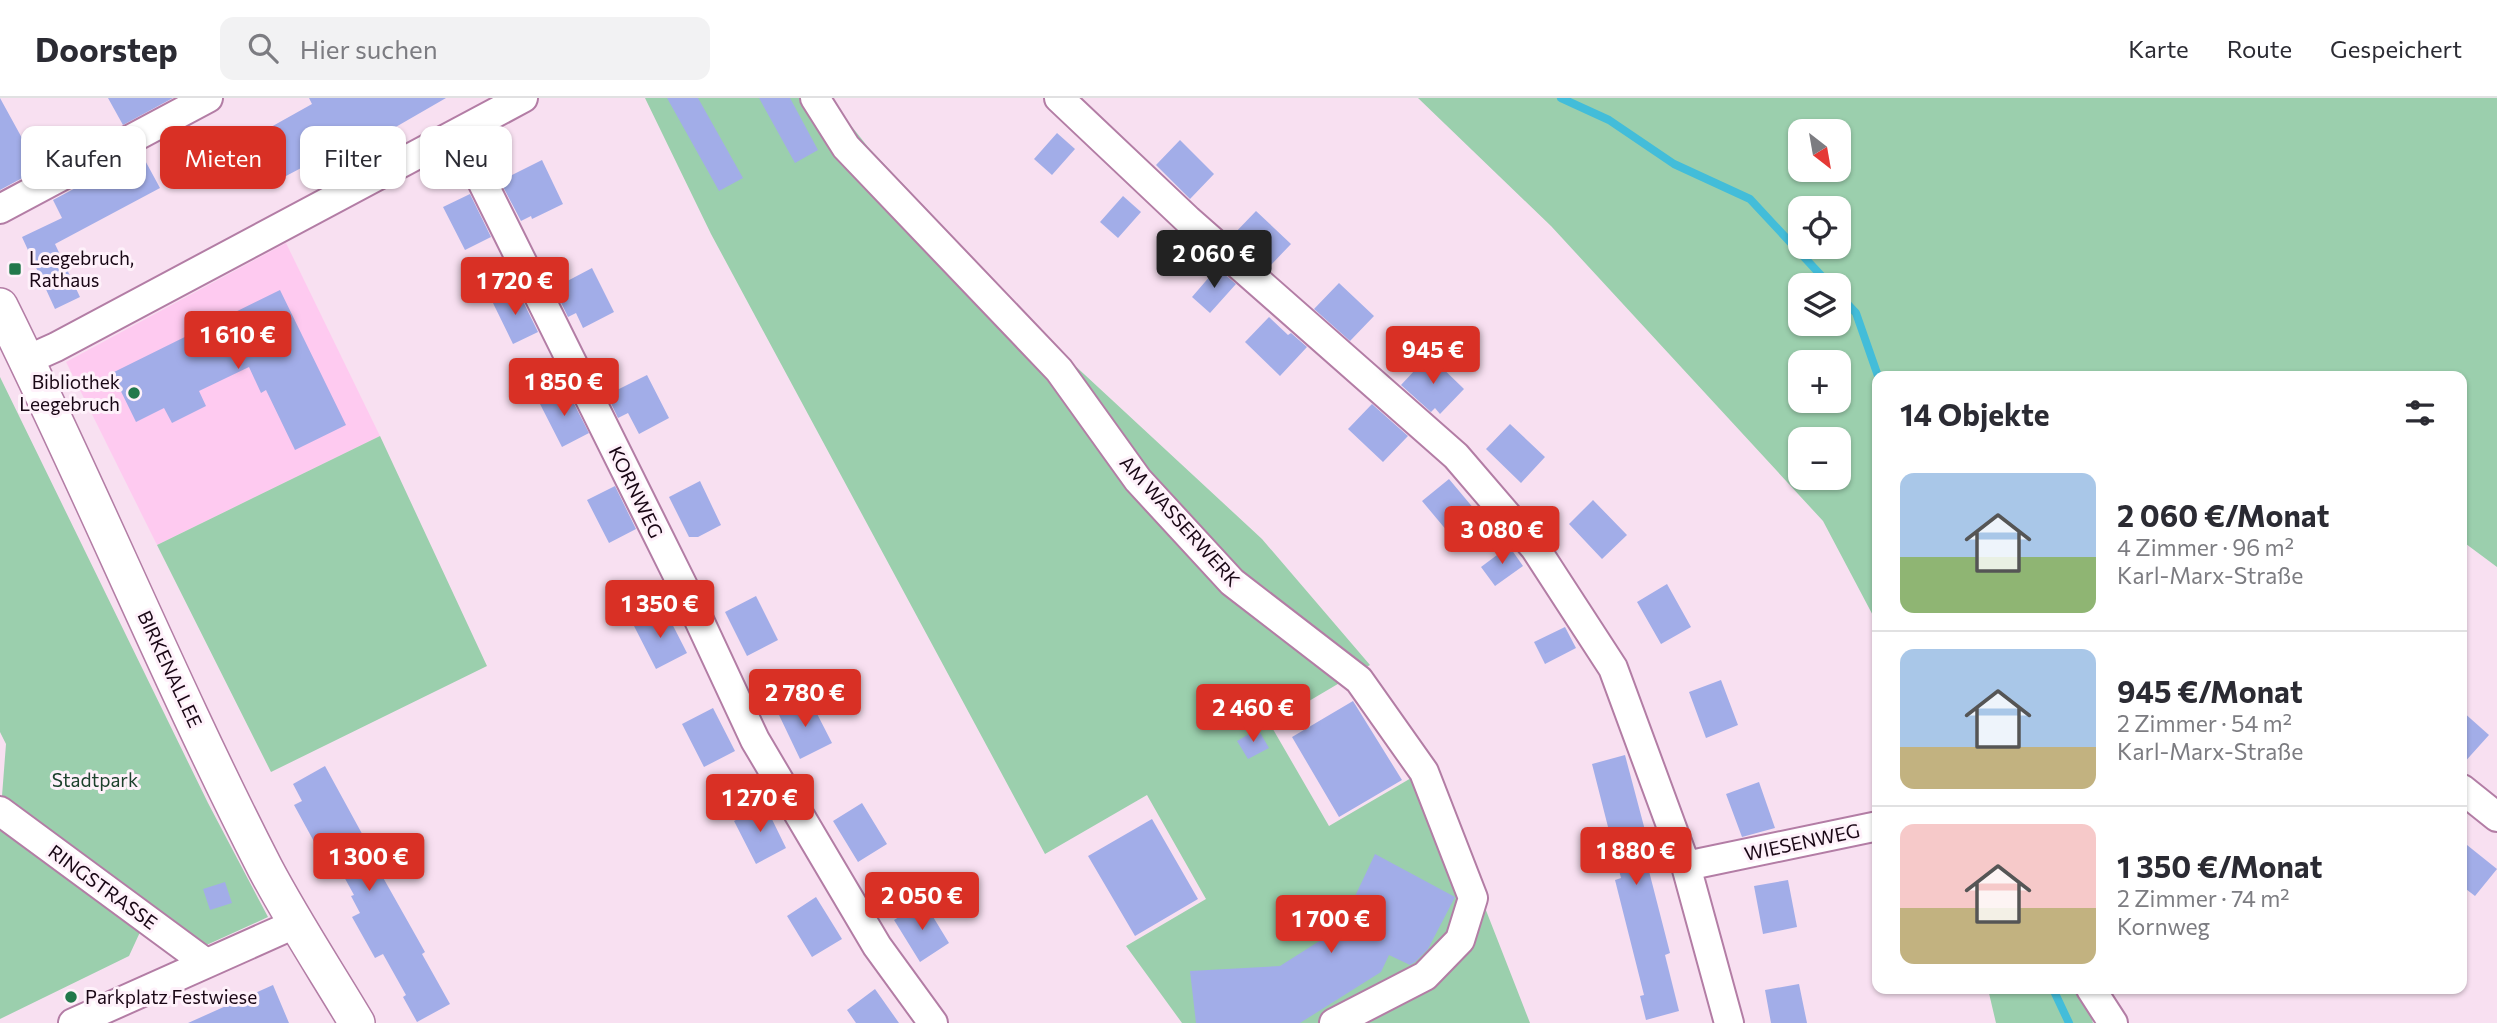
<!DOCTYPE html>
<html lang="de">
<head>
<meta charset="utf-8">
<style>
  :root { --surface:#fff; --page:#f2f2f3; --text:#2b2b33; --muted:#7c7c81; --line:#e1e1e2; --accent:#d93025 }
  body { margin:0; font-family:Commissioner,sans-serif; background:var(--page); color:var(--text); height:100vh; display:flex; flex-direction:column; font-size:26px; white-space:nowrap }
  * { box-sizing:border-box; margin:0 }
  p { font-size:23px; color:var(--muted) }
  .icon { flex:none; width:38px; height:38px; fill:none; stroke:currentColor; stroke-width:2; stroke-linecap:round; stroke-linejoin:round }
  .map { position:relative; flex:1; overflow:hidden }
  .details { position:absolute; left:1872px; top:273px; width:595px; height:623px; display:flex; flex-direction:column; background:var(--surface); border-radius:14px; box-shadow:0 2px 5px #0004 }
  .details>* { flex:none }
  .top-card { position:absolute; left:21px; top:28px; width:665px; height:63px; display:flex; gap:14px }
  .needle { width:46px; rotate:149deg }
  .fabs { position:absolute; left:1788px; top:21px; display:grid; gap:14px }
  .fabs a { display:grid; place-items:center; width:63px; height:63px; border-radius:14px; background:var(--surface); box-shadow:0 2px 5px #0004; font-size:35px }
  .price { position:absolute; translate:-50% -60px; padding:0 16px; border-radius:7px; background:var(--accent); color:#fff; font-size:23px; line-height:46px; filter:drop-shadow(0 2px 4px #0008) }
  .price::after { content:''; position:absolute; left:50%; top:42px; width:21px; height:16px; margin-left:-10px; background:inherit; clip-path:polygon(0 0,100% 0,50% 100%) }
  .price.on { background:#222; color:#fff }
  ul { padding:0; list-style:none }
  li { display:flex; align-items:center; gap:21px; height:175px; padding:0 28px }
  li+li { border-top:2px solid var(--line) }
  li span { display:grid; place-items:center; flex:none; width:196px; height:140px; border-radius:14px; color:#555 }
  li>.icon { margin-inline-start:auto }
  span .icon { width:84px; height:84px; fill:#fffc; stroke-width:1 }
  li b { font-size:30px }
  h2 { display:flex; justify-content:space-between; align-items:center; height:84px; padding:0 28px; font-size:30px }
  .chip { padding:0 24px; border-radius:14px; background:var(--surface); box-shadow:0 2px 5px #0004; font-size:24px; line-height:63px }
  .chip.on { background:var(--accent); color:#fff }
  header { display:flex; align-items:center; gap:42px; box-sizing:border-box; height:98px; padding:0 35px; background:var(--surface); border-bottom:2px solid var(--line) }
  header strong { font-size:33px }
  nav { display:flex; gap:38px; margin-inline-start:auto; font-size:24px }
  .search { width:490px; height:63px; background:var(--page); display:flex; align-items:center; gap:18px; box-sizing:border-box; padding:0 24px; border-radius:14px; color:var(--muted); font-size:26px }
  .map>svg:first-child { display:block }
  .built { fill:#fecaf0 }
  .green { fill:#9bcfad; fill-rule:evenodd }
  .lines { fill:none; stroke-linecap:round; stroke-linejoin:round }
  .stream { stroke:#43bdd9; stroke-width:8 }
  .building { fill:#a2ade8 }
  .minor-casing { stroke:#b37da5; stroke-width:32 }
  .tertiary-casing { stroke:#b37da5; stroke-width:38 }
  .minor { stroke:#fff; stroke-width:28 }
  .tertiary { stroke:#fff; stroke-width:35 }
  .poi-dot { fill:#22784b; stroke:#fef1fa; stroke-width:2.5 }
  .labels { text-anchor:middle; stroke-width:6; stroke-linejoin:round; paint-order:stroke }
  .poi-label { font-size:19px; fill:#190715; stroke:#fef1fa; text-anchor:start }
  .street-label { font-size:19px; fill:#190715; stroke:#fef1fa }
  .park-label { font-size:19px; fill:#1c412c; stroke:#fef1fa }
</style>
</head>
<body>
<header>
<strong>Doorstep</strong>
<div class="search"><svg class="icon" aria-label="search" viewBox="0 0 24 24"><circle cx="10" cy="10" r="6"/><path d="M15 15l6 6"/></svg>Hier suchen</div>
<nav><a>Karte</a><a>Route</a><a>Gespeichert</a></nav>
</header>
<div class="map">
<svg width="2497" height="925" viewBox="0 0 2497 925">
  <rect width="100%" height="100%" fill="#f8e0f1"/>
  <!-- built -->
  <path class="built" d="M 286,145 L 380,338 L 157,447 L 66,264 Z"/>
  <!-- green -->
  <path class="green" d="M 645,0 L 829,0 L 868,49 L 1071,264 L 1262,441 L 1370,567 L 1270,626 L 1329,728 L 1430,669 L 1530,925 L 1182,925 L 1126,848 L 1206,801 L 1147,697 L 1045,756 L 711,136 Z
    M 1418,0 L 2497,0 L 2497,469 L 2462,443 L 2462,278 L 2238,278 L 2230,273 L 2222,278 L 1878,278 L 1878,527 L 1823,423 L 1551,128 ZM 1801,33 L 1839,33 L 1839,72 L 1801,72 ZM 1839,110 L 1839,149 L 1801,149 L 1801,110 ZM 1801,187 L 1839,187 L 1839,226 L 1801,226 ZM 1801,264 L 1839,264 L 1839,303 L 1801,303 ZM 1801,341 L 1839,341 L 1839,380 L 1801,380 Z
    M 0,279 L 208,705 L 268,819 L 178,860 L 141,832 L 129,858 L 0,921 L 0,724 L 6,646 L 0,634 Z
    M 380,338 L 487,568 L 271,674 L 157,447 Z
    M 1988,891 L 2083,891 L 2093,925 L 1996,925 Z"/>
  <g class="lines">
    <!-- stream -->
    <path class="stream" d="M 1561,0 L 1609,22 L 1674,66 L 1750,101 L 1830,187
      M 1839,197 L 1856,215 L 1878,278
      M 2053,891 L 2069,925"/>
  </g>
  <!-- building -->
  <path class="building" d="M 0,0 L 39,71 L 0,92 Z
    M 108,0 L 173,0 L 123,27 Z
    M 309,0 L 446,0 L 342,60 L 337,51 L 269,87 L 246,43 L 312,6 Z
    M 667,0 L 698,0 L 743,80 L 719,93 Z
    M 759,0 L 790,0 L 818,52 L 795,65 Z
    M 1057,35 L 1075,51 L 1052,77 L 1034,61 Z
    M 1180,42 L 1214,76 L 1190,101 L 1156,67 Z
    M 141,55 L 160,90 L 55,146 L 80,199 L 55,211 L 22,139 L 62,120 L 53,102 Z
    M 542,62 L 563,106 L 532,121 L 531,118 L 521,123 L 500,83 Z
    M 470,96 L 491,139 L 465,152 L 443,109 Z
    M 1123,98 L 1141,114 L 1118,140 L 1100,124 Z
    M 1256,113 L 1291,146 L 1268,170 L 1232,138 Z
    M 592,170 L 614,214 L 583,230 L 576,215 L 568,219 L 554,190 Z
    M 1217,170 L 1236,186 L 1210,215 L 1192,199 Z
    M 1339,185 L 1374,218 L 1350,243 L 1314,211 Z
    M 517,191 L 538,234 L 513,246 L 492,203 Z
    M 280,192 L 346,327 L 295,352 L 266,292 L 261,295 L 249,269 L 199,293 L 206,308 L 172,325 L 164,310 L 136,324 L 112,275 Z
    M 1269,219 L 1288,237 L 1291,235 L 1307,249 L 1280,278 L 1245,244 Z
    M 1429,257 L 1464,291 L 1440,316 L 1435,310 L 1431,314 L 1401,287 Z
    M 647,277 L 669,320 L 639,336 L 628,315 L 618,320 L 607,297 Z
    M 567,292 L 589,335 L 562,349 L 540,306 Z
    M 1372,306 L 1408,338 L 1383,364 L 1348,331 Z
    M 1510,326 L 1545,359 L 1521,385 L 1486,351 Z
    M 1449,381 L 1480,418 L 1453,440 L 1422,403 Z
    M 700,383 L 721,427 L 698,439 L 689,439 L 669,399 Z
    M 615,388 L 636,431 L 609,445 L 587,402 Z
    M 1593,402 L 1627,437 L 1602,461 L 1569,426 Z
    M 1509,448 L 1523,468 L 1495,488 L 1481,469 Z
    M 1667,486 L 1691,529 L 1661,546 L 1637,504 Z
    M 756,498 L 778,542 L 747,558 L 725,514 Z
    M 665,512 L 687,555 L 656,571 L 634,528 Z
    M 1565,529 L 1576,550 L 1545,566 L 1534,544 Z
    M 1721,582 L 1738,627 L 1706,640 L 1689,594 Z
    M 810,602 L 832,645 L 800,661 L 779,617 Z
    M 1353,603 L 1402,682 L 1339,719 L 1292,639 Z
    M 713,610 L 735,653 L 704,669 L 682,626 Z
    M 2462,613 L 2489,637 L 2462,667 Z
    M 1258,631 L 1269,650 L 1248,661 L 1237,643 Z
    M 1625,657 L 1646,736 L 1640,738 L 1670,855 L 1665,857 L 1679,913 L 1646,922 L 1640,898 L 1644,897 L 1615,782 L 1621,780 L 1592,666 Z
    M 325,668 L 366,743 L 363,744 L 425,854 L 422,856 L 450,906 L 417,924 L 403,899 L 406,897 L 383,856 L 375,860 L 352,819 L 360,815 L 351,798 L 354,797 L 325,744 L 317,749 L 294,707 L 302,703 L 293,686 Z
    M 1759,684 L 1775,730 L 1742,739 L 1726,696 Z
    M 862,705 L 887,746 L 858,764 L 833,723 Z
    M 765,707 L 786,750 L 756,766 L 734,723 Z
    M 1152,721 L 1198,801 L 1135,838 L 1088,758 Z
    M 2462,743 L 2497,771 L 2475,798 L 2462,788 Z
    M 1375,756 L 1455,799 L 1428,851 L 1415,864 L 1410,867 L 1389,857 L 1381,874 L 1300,925 L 1196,925 L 1190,873 L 1280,868 L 1340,830 Z
    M 1788,782 L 1797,829 L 1763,836 L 1754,788 Z
    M 225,784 L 232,805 L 210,812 L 203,791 Z
    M 816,799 L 842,841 L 812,859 L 787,818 Z
    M 924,804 L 949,845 L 920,864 L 894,822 Z
    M 1799,886 L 1807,925 L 1771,925 L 1765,892 Z
    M 273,887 L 289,925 L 188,925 Z
    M 875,891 L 899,925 L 856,925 L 847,912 Z"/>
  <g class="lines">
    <!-- minor casing -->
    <g class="minor-casing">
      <path id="minor" d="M 815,0 L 846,49 L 1059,272 L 1138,382 L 1232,484 L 1359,582 L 1424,674 L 1473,800 L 1460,842 L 1425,878 L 1334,925
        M 1059,0 L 1188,122 L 1456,358 L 1535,450 L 1613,570 L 1686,768 L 1729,925
        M 458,35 L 686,494 L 755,642 L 877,848 L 933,925
        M 0,111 L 208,0
        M 27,262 L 56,249 L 523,0
        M 2462,691 L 2497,719
        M 0,713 L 206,865
        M 1686,768 L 1878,728
        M 2091,891 L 2113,925
        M 73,925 L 297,825"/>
    </g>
    <!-- tertiary casing -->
    <g class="tertiary-casing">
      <path id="tertiary" d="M 0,208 C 92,393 170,585 265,770 C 293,823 326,873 357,925"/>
    </g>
    <!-- minor -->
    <use href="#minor" class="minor"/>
    <!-- tertiary -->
    <use href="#tertiary" class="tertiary"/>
  </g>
  <!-- markers -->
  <g class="poi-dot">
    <rect x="8" y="164" width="14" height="14" rx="3.5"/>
    <circle cx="134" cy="295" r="7"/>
    <circle cx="71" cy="899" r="7"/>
  </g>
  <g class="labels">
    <!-- poi labels -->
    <g class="poi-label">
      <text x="29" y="167">Leegebruch,<tspan x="29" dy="22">Rathaus</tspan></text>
      <text x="120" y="291" text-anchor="end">Bibliothek<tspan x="120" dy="22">Leegebruch</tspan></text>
      <text x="85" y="906">Parkplatz Festwiese</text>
    </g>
    <!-- street labels -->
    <g class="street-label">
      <text transform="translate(636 394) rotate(64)" y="7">KORNWEG</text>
      <text transform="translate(1180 423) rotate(48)" y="7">AM WASSERWERK</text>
      <text transform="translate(170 571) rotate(65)" y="7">BIRKENALLEE</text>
      <text transform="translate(1802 744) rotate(-12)" y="7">WIESENWEG</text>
      <text transform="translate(103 789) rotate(36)" y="7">RINGSTRASSE</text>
    </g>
    <!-- park labels -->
    <g class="park-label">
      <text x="95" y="689">Stadtpark</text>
    </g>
  </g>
</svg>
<div class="fabs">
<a><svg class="needle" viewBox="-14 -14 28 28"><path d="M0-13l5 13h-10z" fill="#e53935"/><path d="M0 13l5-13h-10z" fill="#7c7c81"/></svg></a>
<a><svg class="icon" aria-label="locate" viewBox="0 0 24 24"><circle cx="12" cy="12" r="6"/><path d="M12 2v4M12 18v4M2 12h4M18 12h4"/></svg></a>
<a><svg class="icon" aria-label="layers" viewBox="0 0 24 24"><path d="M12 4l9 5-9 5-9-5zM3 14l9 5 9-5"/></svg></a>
<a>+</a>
<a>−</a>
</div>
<b class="price on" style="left:1214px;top:192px">2 060 €</b>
<b class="price" style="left:515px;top:219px">1 720 €</b>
<b class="price" style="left:238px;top:273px">1 610 €</b>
<b class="price" style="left:1433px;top:288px">945 €</b>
<b class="price" style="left:564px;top:320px">1 850 €</b>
<b class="price" style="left:1502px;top:468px">3 080 €</b>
<b class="price" style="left:660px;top:542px">1 350 €</b>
<b class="price" style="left:805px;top:631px">2 780 €</b>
<b class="price" style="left:1253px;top:646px">2 460 €</b>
<b class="price" style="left:760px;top:736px">1 270 €</b>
<b class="price" style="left:1636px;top:789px">1 880 €</b>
<b class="price" style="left:369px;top:795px">1 300 €</b>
<b class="price" style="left:922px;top:834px">2 050 €</b>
<b class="price" style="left:1331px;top:857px">1 700 €</b>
<div class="top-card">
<a class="chip">Kaufen</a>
<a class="chip on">Mieten</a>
<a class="chip">Filter</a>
<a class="chip">Neu</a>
</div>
<section class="details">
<h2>14 Objekte<svg class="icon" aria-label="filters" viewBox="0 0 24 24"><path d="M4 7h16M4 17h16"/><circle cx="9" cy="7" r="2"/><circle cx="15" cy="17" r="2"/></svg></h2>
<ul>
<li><span style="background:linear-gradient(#a9c7e8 60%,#8fb573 0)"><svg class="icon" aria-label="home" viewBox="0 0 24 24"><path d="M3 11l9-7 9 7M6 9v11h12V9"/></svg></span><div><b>2 060 €/Monat</b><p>4 Zimmer · 96 m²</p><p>Karl-Marx-Straße</p></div></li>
<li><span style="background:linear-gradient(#a9c7e8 70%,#c2b280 0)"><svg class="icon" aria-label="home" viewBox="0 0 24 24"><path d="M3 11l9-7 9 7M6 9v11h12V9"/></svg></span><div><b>945 €/Monat</b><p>2 Zimmer · 54 m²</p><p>Karl-Marx-Straße</p></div></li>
<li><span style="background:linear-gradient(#f6c9c9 60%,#c2b280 0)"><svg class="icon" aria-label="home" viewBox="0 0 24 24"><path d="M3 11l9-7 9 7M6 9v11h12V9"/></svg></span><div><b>1 350 €/Monat</b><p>2 Zimmer · 74 m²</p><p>Kornweg</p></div></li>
</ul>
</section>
</div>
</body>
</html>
